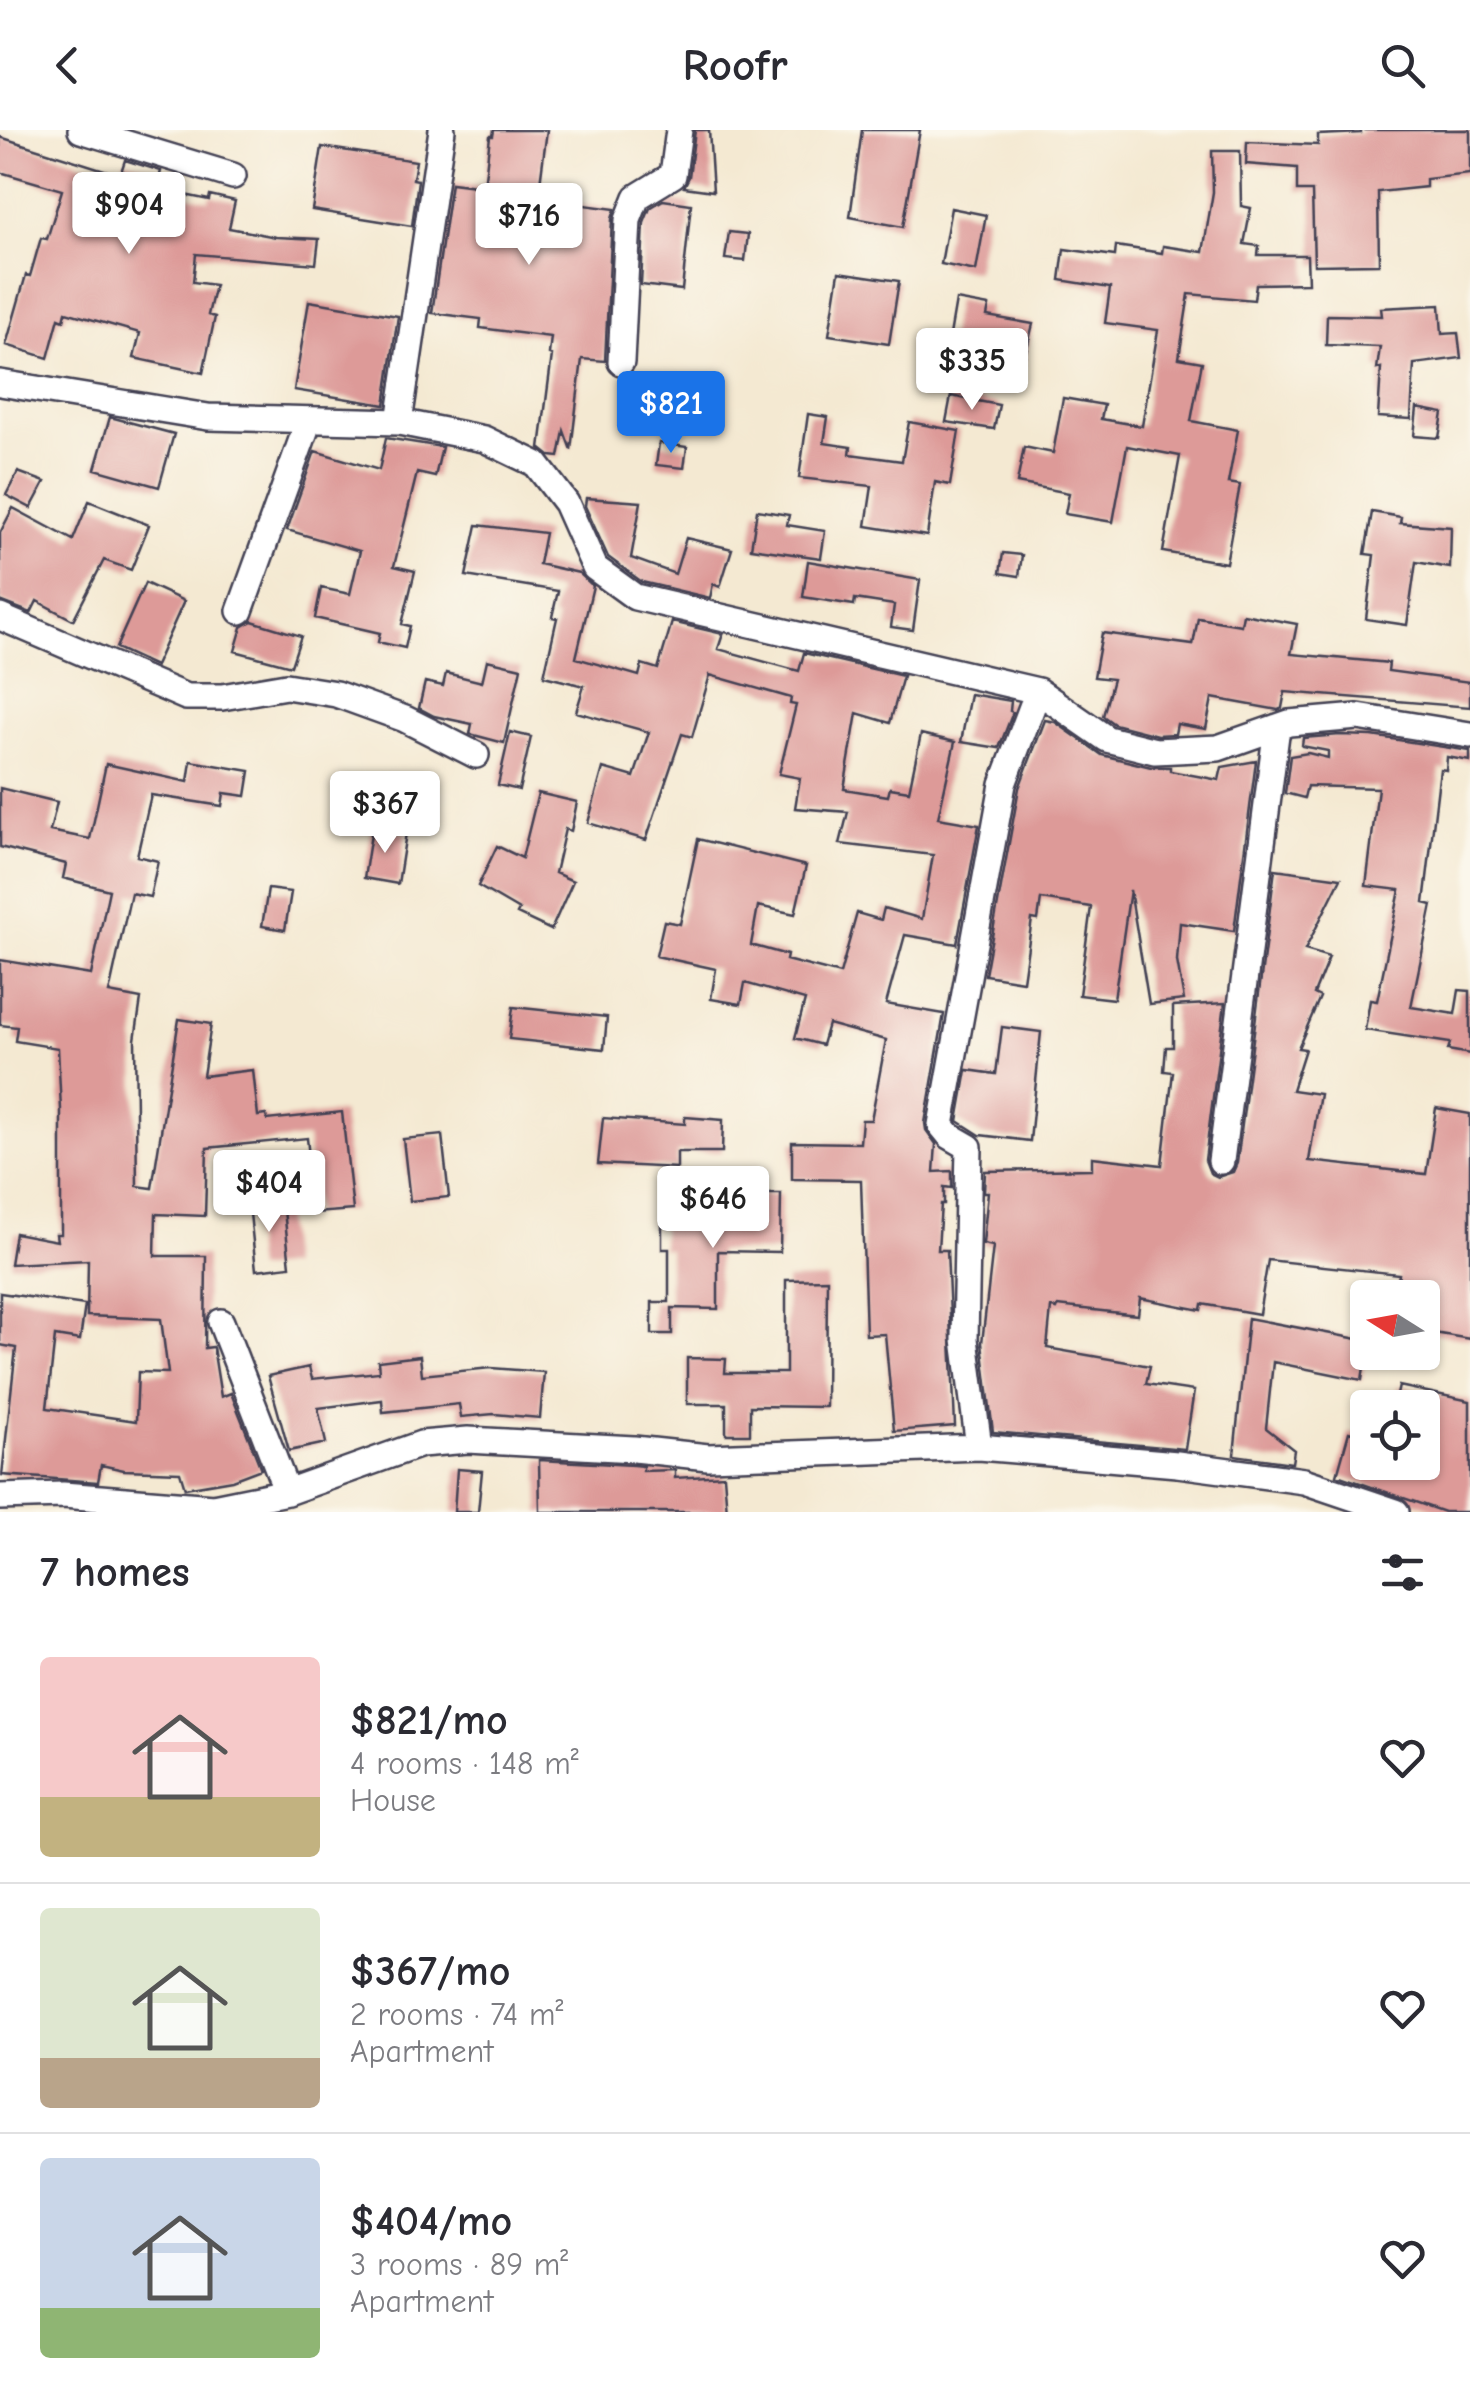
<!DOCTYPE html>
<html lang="en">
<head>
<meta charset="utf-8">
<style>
  :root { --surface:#fff; --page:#f2f2f3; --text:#2b2b33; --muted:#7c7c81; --line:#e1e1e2; --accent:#1a73e8 }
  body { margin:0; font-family:"Comic Neue",sans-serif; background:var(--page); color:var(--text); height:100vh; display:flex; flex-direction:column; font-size:38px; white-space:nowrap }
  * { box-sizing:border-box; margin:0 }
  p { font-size:32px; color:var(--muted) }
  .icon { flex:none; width:55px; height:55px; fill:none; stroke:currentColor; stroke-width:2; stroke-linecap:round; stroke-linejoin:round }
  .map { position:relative; height:1382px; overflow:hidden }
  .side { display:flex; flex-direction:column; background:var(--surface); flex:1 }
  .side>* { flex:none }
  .needle { width:65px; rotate:281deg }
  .buttons { position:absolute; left:1350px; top:1150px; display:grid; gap:20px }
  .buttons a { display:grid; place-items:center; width:90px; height:90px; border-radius:10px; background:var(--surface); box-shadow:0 2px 8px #0004; font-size:50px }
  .price { position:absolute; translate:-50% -85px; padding:0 22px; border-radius:10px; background:#fff; color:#222; font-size:32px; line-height:65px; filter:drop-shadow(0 2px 5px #0008) }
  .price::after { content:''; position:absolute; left:50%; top:60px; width:30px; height:22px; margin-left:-15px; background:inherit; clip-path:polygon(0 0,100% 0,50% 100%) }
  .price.selected { background:var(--accent); color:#fff }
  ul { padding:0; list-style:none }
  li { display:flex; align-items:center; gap:30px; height:250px; padding:0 40px }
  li+li { border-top:2px solid var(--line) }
  li span { display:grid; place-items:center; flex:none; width:280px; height:200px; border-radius:10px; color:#555 }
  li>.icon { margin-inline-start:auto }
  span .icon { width:120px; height:120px; fill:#fffc; stroke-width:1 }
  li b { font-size:42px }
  h2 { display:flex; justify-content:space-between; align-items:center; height:120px; padding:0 40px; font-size:42px }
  header { display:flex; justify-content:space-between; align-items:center; height:130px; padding:0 40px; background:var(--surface); font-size:45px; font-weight:800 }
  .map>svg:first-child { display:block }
  .building { fill:#dd9a98 }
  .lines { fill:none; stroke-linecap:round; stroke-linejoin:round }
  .street-casing { stroke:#424052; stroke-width:30 }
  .street { stroke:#fff; stroke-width:25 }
</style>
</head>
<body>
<header><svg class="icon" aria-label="back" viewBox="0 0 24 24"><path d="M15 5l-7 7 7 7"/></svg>Roofr<svg class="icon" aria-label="search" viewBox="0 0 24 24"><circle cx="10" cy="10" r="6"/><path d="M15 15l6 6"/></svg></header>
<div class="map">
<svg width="1470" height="1382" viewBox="0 0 1470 1382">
  <rect width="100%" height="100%" fill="#fbf7ec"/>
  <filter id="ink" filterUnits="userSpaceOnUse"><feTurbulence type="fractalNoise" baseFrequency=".01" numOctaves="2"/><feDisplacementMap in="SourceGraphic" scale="20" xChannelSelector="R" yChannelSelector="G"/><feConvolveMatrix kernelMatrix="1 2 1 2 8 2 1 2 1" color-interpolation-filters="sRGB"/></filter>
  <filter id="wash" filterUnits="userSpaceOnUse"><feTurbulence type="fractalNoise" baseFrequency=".0048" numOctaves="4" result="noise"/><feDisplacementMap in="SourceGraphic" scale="40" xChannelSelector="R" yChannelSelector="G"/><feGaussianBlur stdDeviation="2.25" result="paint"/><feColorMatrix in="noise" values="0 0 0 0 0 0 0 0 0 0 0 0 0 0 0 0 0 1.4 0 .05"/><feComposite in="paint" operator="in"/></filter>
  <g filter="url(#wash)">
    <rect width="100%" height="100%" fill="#f4e9d2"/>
    <g id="blocks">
      <!-- building -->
      <path class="building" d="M 494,0 L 547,0 L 538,69 L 615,79 L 612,89 L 605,231 L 582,229 L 571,320 L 564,301 L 559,327 L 550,326 L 540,318 L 552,225 L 549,224 L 551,207 L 480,198 L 481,189 L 432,183 L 451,53 L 484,57 L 490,6 L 493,6 Z
        M 695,0 L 709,0 L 713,61 L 684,57 L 689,47 Z
        M 862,0 L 920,0 L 903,97 L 850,87 Z
        M 1361,0 L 1470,0 L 1470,44 L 1426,49 L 1426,57 L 1378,62 L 1379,134 L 1314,135 L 1312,61 L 1297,61 L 1297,38 L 1246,34 L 1247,12 L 1318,15 L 1318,5 L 1361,3 Z
        M 0,7 L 120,45 L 125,30 L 161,41 L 156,59 L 209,70 L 210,65 L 235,71 L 229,98 L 276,107 L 319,109 L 316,134 L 196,124 L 193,152 L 215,155 L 208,185 L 215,187 L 203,243 L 134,228 L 140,203 L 66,182 L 64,190 L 59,188 L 48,228 L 6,215 L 26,145 L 30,146 L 41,108 L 47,109 L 62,60 L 0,42 Z
        M 322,17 L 416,31 L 413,49 L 418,50 L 412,96 L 312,80 Z
        M 1212,21 L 1240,21 L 1241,76 L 1251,78 L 1244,114 L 1259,116 L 1258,125 L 1307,125 L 1308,153 L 1256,154 L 1254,170 L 1189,164 L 1179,228 L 1202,232 L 1191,291 L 1238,300 L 1228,353 L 1240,355 L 1226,433 L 1163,422 L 1180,326 L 1127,316 L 1113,392 L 1065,384 L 1069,363 L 1017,353 L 1024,317 L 1053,323 L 1063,268 L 1104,275 L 1101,289 L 1142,296 L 1158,200 L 1105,193 L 1110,158 L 1060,150 L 1064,119 L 1115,126 L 1116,116 L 1162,123 L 1163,116 L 1203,122 L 1213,62 Z
        M 663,70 L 691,74 L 682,160 L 641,155 L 644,93 L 650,78 Z
        M 951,78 L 986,85 L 976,141 L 941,134 Z
        M 729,102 L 748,104 L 745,131 L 725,129 Z
        M 839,142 L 899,151 L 889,214 L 829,205 Z
        M 956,170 L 989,176 L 987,186 L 1033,194 L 1019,250 L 993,246 L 996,226 L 948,217 Z
        M 309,171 L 398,186 L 385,275 L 294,260 Z
        M 1440,175 L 1442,204 L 1458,203 L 1461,228 L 1414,234 L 1411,289 L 1378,287 L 1381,238 L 1377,239 L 1380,217 L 1326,215 L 1327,185 L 1382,186 L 1381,178 Z
        M 951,266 L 999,275 L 994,299 L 946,292 Z
        M 1417,278 L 1443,283 L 1439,308 L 1414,306 Z
        M 808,284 L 828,287 L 824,313 L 851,317 L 850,324 L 902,331 L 909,292 L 959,301 L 950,355 L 935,352 L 927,406 L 866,396 L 872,356 L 799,348 Z
        M 110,287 L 174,304 L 159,357 L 95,339 Z
        M 386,308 L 442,317 L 435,347 L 417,343 L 394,436 L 415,441 L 402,494 L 410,496 L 405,518 L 378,512 L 380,503 L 315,488 L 321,458 L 350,464 L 360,421 L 287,400 L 315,321 L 379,340 Z
        M 659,313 L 687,317 L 684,338 L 656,335 Z
        M 18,342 L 45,352 L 31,378 L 6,365 Z
        M 586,368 L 641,372 L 631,428 L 675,444 L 686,408 L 732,419 L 720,457 L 713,454 L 710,468 L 642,452 L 608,427 L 585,376 Z
        M 89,371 L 149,395 L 131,440 L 104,430 L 73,490 L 37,471 L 31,483 L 0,471 L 0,403 L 13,378 L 73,410 Z
        M 757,380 L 789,385 L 787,395 L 825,401 L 821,428 L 751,418 Z
        M 1372,382 L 1401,387 L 1400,393 L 1451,397 L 1450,438 L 1416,432 L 1407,495 L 1366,489 L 1374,425 L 1365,424 Z
        M 477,395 L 545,403 L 539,434 L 579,443 L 593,456 L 576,528 L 639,546 L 642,534 L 658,539 L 672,492 L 723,504 L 718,519 L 799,541 L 804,523 L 903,546 L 890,593 L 857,583 L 844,659 L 888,666 L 890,658 L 909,661 L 921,604 L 955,612 L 938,688 L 979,695 L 957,814 L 905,805 L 886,874 L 944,884 L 925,993 L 926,1000 L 936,1014 L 934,1042 L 952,1041 L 952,1058 L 944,1057 L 944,1074 L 941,1074 L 938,1120 L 947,1120 L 955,1296 L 894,1301 L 885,1204 L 866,1205 L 861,1050 L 792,1049 L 792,1012 L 860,1013 L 862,990 L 871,990 L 886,910 L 828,894 L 822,915 L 795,908 L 805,870 L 745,853 L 741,874 L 711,869 L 716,839 L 656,826 L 664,791 L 680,794 L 698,709 L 806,736 L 795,784 L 758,776 L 751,815 L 787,825 L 786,830 L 840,844 L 857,783 L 881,790 L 884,778 L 922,789 L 933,725 L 840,714 L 848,682 L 795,678 L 800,648 L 779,644 L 796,575 L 790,574 L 791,568 L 710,545 L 692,607 L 682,604 L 646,710 L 588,693 L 603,638 L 634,647 L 649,602 L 576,582 L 584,556 L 544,546 L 557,488 L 552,487 L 558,461 L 466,446 Z
        M 1003,423 L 1022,425 L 1019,446 L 1000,443 Z
        M 808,431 L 920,450 L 913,500 L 891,497 L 894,475 L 855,469 L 854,475 L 803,467 Z
        M 145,453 L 184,471 L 155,536 L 116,518 Z
        M 1243,484 L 1297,494 L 1291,524 L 1389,533 L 1388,541 L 1470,552 L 1470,577 L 1285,562 L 1282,578 L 1278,580 L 1212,568 L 1206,599 L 1177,594 L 1175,604 L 1157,605 L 1114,594 L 1103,586 L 1113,549 L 1094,547 L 1102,503 L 1193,515 L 1198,488 L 1241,495 Z
        M 252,491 L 301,506 L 291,536 L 235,521 L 242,497 Z
        M 487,530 L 521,538 L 504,613 L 470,604 L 472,594 L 434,586 L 419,578 L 425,552 L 443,556 L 446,543 L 482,552 Z
        M 970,564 L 1011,571 L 1010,581 L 1013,582 L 999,618 L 961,612 Z
        M 1045,590 L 1055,592 L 1102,625 L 1151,637 L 1170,637 L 1170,641 L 1219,650 L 1222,637 L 1256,631 L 1234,801 L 1180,793 L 1177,831 L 1184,870 L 1149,874 L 1130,760 L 1114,869 L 1079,865 L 1091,777 L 1041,769 L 1038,790 L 1032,789 L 1023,851 L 985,845 L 1019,658 Z
        M 510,602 L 531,607 L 519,660 L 498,655 Z
        M 1340,605 L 1372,606 L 1470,621 L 1470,631 L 1447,627 L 1446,640 L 1440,639 L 1424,773 L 1432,775 L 1411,877 L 1455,884 L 1459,860 L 1470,861 L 1470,924 L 1448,920 L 1450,913 L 1365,900 L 1370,870 L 1377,871 L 1400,760 L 1366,756 L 1378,658 L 1307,656 L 1304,668 L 1285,663 L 1290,626 L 1308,623 L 1328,628 L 1328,621 L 1302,616 L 1303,608 Z
        M 191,631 L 250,641 L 246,666 L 224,663 L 222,676 L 151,665 L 137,726 L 158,731 L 150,767 L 131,763 L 109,863 L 141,869 L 135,910 L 137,1056 L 152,1058 L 179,889 L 211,894 L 203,946 L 253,940 L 258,986 L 266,985 L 267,990 L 342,982 L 353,1080 L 315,1083 L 307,1008 L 207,1018 L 205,1086 L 156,1084 L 155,1126 L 206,1126 L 205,1218 L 213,1217 L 221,1267 L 231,1263 L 261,1339 L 232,1350 L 185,1358 L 180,1342 L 124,1340 L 101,1335 L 98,1352 L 2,1345 L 16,1218 L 0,1215 L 0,1163 L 85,1175 L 80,1210 L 55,1206 L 47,1278 L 136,1291 L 138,1242 L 168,1243 L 161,1189 L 87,1186 L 88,1130 L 10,1134 L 15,1103 L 57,1111 L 56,1104 L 61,1104 L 61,980 L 58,918 L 15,911 L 17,897 L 0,895 L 0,830 L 91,845 L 109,760 L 63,748 L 66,734 L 0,717 L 0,658 L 57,672 L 50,701 L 90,709 L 106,634 L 188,652 Z
        M 538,663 L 577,672 L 571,701 L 565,699 L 555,743 L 573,751 L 551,800 L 517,784 L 519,780 L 478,756 L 497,716 L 522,728 Z
        M 372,698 L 406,703 L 398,754 L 364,748 Z
        M 1275,739 L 1341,748 L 1305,820 L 1329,827 L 1314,864 L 1320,867 L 1298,918 L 1305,919 L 1292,960 L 1320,964 L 1309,1031 L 1426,1044 L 1436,978 L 1470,984 L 1470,1209 L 1422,1201 L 1422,1168 L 1395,1168 L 1399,1144 L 1268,1130 L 1259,1184 L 1202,1174 L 1201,1180 L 1140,1168 L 1138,1185 L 1058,1176 L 1057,1179 L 1051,1178 L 1047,1218 L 1150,1236 L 1146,1254 L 1194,1261 L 1185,1319 L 993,1302 L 982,1213 L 993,1116 L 983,1114 L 988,1062 L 984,1062 L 985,1041 L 1092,1039 L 1092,1027 L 1162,1035 L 1173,942 L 1164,941 L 1166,917 L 1173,917 L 1173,876 L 1225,873 L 1205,1030 L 1210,1043 L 1218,1047 L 1233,1042 L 1237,1033 Z
        M 268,759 L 291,762 L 285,800 L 262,796 Z
        M 513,877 L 607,887 L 604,919 L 509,909 Z
        M 1002,897 L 1041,902 L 1030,1011 L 980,1005 L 958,991 L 967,940 L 996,944 Z
        M 685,987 L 723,990 L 722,1022 L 677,1022 L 677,1038 L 598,1034 L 603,988 L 685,994 Z
        M 442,1005 L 449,1067 L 410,1071 L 403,1009 Z
        M 722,1064 L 781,1064 L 780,1122 L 718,1121 L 718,1179 L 672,1178 L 672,1204 L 652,1204 L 652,1172 L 669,1172 L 669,1119 L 662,1119 L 662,1090 L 722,1090 Z
        M 283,1071 L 290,1136 L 256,1140 L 249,1074 Z
        M 827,1149 L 826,1277 L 750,1276 L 750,1304 L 726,1304 L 726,1274 L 687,1274 L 687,1228 L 726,1229 L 725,1243 L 786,1243 L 786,1150 Z
        M 1248,1188 L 1368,1211 L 1362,1250 L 1273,1232 L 1266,1298 L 1294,1320 L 1292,1333 L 1234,1325 Z
        M 420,1226 L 422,1245 L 491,1238 L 544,1242 L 540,1288 L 494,1284 L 461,1287 L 459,1274 L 383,1282 L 382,1270 L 318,1278 L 326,1313 L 289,1321 L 268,1246 L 309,1237 L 312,1249 L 379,1242 L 378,1231 Z
        M 1399,1256 L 1470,1271 L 1470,1382 L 1444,1382 L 1337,1345 L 1349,1302 L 1368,1307 L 1368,1332 L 1422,1332 L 1422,1278 L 1394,1278 Z
        M 539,1330 L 633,1335 L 643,1336 L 643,1341 L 675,1340 L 675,1348 L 724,1345 L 727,1382 L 540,1382 Z
        M 457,1339 L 482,1341 L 478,1382 L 454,1382 Z"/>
    </g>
  </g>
  <g filter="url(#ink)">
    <use href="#blocks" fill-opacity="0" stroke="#424052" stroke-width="2.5"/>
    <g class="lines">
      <!-- street casing -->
      <g class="street-casing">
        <path id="street" d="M 81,0 L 233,46
          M 621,232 L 628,90 L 637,67 L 673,45 L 679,0
          M 0,253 L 208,287 L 399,292 L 484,309 L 536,334 L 566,373 L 595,438 L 635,467 L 1038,561 L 1107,609 L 1155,621 L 1218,618 L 1289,593 L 1358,587 L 1470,605
          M 399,292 L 442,0
          M 240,481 L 309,290
          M 0,487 L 186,567 L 222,567 L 286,556 L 336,564 L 405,589 L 476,625
          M 1221,1031 L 1277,597
          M 221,1192 L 287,1362
          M 979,1317 L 965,1209 L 969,1017 L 950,1006 L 941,995 L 1003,654 L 1038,561
          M 0,1367 L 63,1365 L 213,1377 L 287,1362 L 421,1314 L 468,1310 L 634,1319 L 708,1327 L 979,1317 L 1177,1334 L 1304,1351 L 1396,1382"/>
      </g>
      <!-- street -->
      <use href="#street" class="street"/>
    </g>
  </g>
</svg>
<div class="buttons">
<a><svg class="needle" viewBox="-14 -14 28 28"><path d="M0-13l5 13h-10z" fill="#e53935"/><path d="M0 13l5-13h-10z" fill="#7c7c81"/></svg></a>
<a><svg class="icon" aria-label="locate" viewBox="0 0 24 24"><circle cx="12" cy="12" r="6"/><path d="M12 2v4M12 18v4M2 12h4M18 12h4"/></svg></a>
</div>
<b class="price" style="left:129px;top:127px">$904</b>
<b class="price" style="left:529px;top:138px">$716</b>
<b class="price" style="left:972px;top:283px">$335</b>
<b class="price selected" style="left:671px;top:326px">$821</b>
<b class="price" style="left:385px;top:726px">$367</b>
<b class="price" style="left:269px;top:1105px">$404</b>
<b class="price" style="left:713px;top:1121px">$646</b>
</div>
<section class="side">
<h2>7 homes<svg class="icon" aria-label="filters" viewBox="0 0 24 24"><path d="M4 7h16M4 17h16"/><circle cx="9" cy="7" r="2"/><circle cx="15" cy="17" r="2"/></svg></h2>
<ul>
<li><span style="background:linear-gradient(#f6c9c9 70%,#c2b280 0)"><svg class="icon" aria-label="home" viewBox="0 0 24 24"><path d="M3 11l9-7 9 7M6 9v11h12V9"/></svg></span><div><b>$821/mo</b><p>4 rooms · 148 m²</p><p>House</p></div><svg class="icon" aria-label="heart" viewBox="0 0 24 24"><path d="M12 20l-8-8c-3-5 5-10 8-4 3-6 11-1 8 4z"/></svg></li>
<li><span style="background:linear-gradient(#dfe7d0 75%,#b9a48a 0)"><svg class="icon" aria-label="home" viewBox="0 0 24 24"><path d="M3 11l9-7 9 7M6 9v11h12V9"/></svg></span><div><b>$367/mo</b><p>2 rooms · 74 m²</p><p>Apartment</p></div><svg class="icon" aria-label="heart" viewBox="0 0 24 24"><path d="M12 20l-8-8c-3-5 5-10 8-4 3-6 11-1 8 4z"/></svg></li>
<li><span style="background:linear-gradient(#c9d6e8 75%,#8fb573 0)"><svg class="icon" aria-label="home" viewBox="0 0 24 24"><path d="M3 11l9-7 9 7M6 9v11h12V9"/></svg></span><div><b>$404/mo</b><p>3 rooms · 89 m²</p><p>Apartment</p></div><svg class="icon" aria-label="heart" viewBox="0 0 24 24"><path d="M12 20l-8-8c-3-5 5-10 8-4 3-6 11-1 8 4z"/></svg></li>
</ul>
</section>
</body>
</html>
